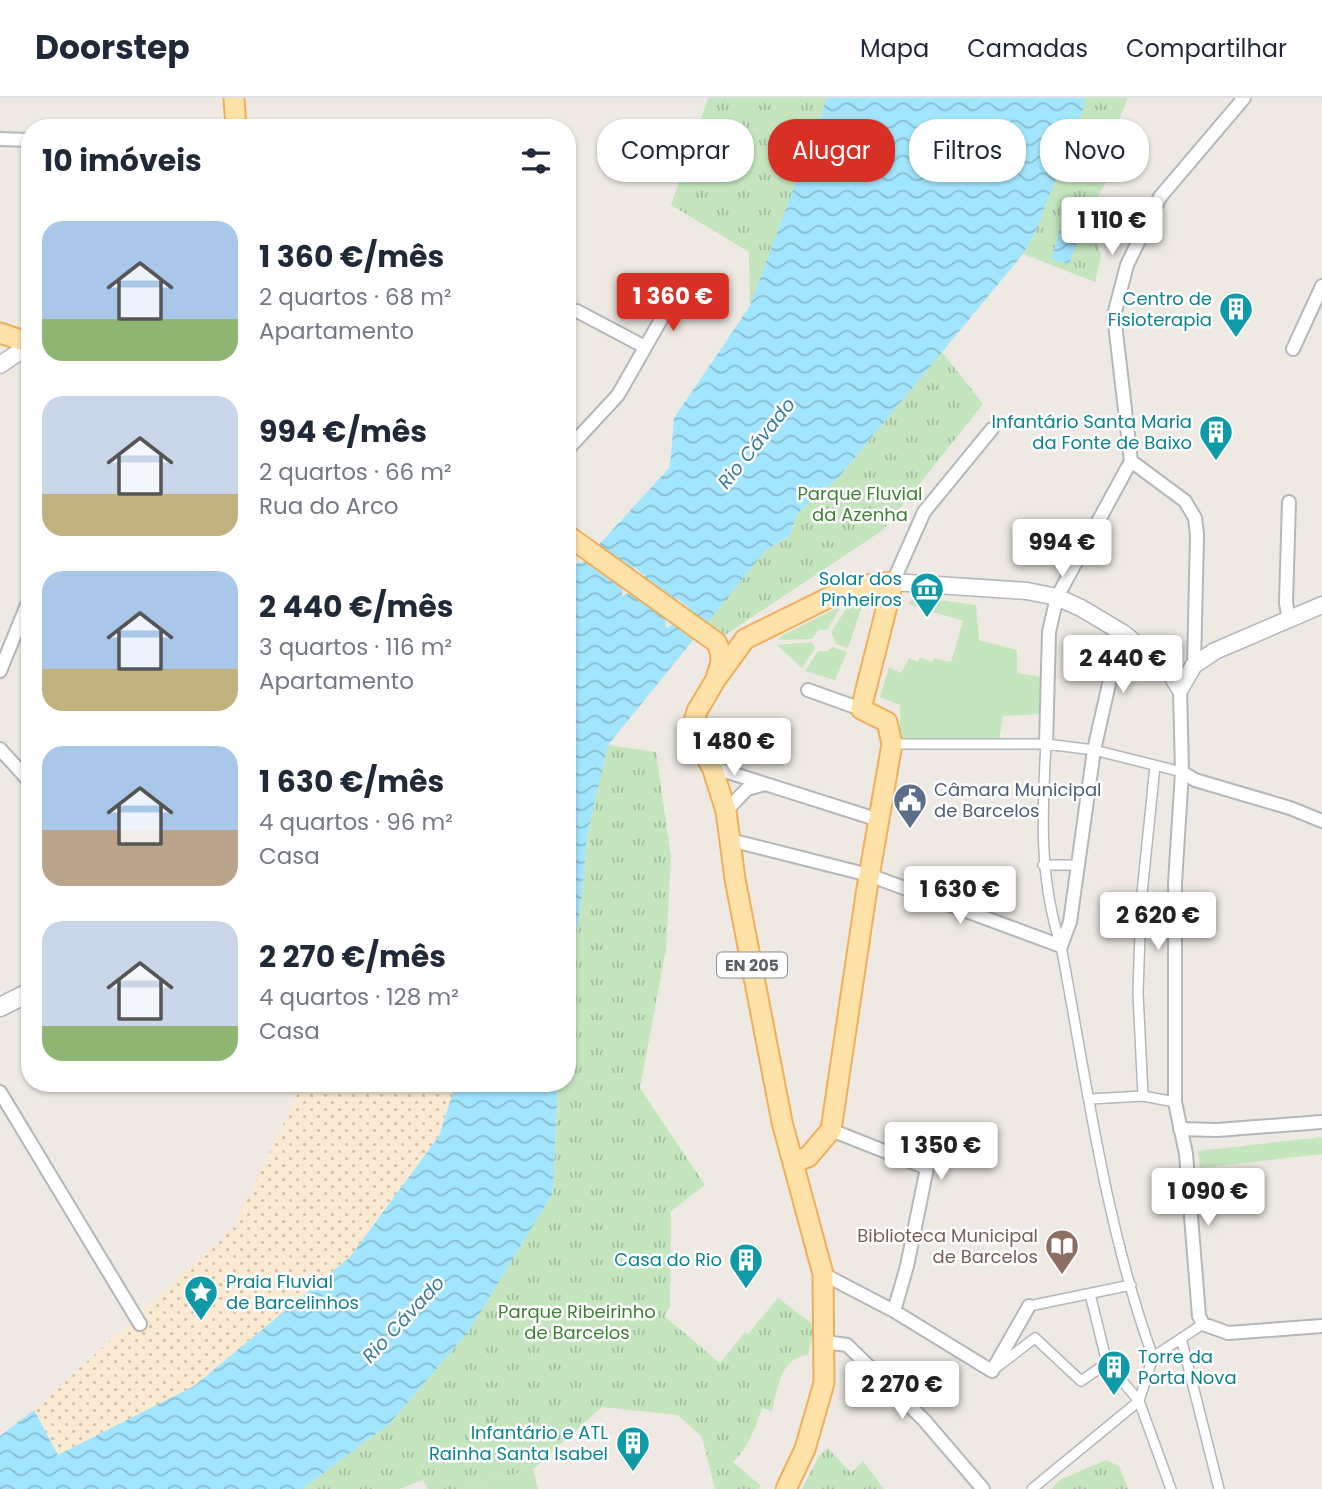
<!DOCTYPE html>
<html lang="pt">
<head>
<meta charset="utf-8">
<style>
  :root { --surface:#fff; --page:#f6f6f7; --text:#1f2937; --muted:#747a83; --line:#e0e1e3; --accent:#d93025 }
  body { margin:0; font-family:Poppins,sans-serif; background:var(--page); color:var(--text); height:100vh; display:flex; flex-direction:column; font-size:26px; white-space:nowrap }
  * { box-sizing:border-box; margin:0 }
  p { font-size:23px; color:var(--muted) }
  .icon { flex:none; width:38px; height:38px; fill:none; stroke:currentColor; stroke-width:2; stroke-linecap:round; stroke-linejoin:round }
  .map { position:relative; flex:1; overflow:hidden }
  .side { position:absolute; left:21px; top:21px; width:555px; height:973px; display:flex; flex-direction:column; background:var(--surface); border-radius:28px; box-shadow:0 2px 5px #0004 }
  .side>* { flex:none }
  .guide { position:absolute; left:597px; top:21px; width:620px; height:63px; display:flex; gap:14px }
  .price { position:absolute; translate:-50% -60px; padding:0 16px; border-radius:7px; background:#fff; color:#222; font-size:23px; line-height:46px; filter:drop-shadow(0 2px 4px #0008) }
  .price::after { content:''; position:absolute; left:50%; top:42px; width:21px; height:16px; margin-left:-10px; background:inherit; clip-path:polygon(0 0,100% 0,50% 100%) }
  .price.active { background:var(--accent); color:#fff }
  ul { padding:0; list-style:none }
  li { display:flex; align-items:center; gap:21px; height:175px; padding:0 21px }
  li span { display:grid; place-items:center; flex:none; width:196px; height:140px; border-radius:21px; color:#555 }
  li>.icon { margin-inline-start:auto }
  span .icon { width:84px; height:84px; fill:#fffc; stroke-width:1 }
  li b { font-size:30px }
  h2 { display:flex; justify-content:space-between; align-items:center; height:84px; padding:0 21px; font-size:30px }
  .tag { padding:0 24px; border-radius:28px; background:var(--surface); box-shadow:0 2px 5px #0004; font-size:24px; line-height:63px }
  .tag.active { background:var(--accent); color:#fff }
  header { display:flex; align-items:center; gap:42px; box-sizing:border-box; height:98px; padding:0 35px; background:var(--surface); border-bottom:2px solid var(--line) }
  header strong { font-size:33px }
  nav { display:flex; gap:38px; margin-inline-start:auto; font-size:24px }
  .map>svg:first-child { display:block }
  .green { fill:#c5e5bf }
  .sand { fill:url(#sand-dots) }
  .park { fill:url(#park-tufts) }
  .water { fill:url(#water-waves); fill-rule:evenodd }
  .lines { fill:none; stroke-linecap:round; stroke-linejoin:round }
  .pedestrian-casing { stroke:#b4b7ba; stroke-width:12 }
  .minor-casing { stroke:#b4b7ba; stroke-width:16 }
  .tertiary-casing { stroke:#b4b7ba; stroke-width:19 }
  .secondary-casing { stroke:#b2b7bb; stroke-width:21 }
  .primary-casing { stroke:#f0ae5a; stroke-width:23 }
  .pedestrian { stroke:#fff; stroke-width:9 }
  .minor { stroke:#fff; stroke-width:12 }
  .tertiary { stroke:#fff; stroke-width:16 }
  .secondary { stroke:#fff; stroke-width:18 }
  .primary { stroke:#fee2a7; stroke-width:19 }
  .labels { text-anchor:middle; stroke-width:5; stroke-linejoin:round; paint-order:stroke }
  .shield { fill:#fff; stroke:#8c9092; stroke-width:2 }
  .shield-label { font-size:16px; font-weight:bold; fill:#5b6064 }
  .culture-label { font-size:18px; fill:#0d838f; stroke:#fff; text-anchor:end }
  .park-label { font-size:18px; fill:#3e8134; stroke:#fff }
  .service-label { font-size:18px; fill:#4e5e75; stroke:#fff; text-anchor:start }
  .education-label { font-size:18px; fill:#785e54; stroke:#fff; text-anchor:end }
  .water-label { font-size:19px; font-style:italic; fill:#3b7b9f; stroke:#fff }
</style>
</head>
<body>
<header>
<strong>Doorstep</strong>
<nav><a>Mapa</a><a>Camadas</a><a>Compartilhar</a></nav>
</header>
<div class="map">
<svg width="1322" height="1391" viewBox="0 0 1322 1391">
  <defs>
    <pattern id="sand-dots" width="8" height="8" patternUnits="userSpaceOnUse" patternTransform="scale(1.75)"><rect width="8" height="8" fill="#faead2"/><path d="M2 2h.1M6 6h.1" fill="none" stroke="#cdc1ae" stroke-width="1.8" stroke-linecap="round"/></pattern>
    <pattern id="park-tufts" width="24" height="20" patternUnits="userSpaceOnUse" patternTransform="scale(1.75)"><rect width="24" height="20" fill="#c5e5bf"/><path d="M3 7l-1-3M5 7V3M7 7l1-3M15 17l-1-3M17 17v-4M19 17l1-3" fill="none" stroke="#a3bd9f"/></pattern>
    <pattern id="water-waves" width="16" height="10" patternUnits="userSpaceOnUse" patternTransform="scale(1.75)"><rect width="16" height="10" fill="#a2e5fe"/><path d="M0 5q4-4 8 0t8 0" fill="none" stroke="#87bdd1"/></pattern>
  </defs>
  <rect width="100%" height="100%" fill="#eeeae3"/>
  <!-- green -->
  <path class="green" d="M 915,499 L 976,507 L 979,542 L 1017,552 L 1017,575 L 1042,579 L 1040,616 L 1003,618 L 999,642 L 900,643 L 900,607 L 880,599 L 889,569 L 901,575 L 909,560 L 918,564 L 920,559 L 932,564 L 934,560 L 951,564 L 963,523 L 908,506 Z
    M 864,502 L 848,550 L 836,546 L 831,534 L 850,505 Z
    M 841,508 L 827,532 L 818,532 L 812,541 L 778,542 L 783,537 Z
    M 812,544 L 815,550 L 802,570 L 777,547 Z
    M 833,549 L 847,554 L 835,582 L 805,573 L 818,553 L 827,553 Z
    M 1322,1039 L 1322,1056 L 1200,1070 L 1198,1053 Z
    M 533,1371 L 538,1391 L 455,1391 Z"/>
  <!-- sand -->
  <path class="sand" d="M 303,985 L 456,985 L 439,1038 L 350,1159 L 194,1288 L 57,1357 L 34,1312 L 234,1129 Z"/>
  <!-- park -->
  <path class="park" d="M 708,0 L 827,0 L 750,208 L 749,154 L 671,107 Z
    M 1085,0 L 1128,0 L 1114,34 L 1112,73 L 1089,114 L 1101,158 L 1095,184 L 1023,156 L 1035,135 L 1084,9 Z
    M 942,254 L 983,306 L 883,432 L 725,537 L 705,527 L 766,452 L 789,438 L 798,415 L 839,379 Z
    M 608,647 L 656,654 L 671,759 L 666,851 L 640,990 L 705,1087 L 671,1113 L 670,1209 L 664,1218 L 720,1265 L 745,1234 L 748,1236 L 778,1200 L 815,1228 L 808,1257 C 780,1260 778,1290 772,1313 L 762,1310 C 755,1330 749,1349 733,1364 L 761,1388 L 758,1391 L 715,1391 L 702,1339 L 678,1317 L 602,1309 L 533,1371 L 456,1391 L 428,1391 L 423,1382 L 399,1391 L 302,1391 L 389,1326 L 469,1233 L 553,1095 L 558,985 L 567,985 L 567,881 L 581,808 L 587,738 Z
    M 828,1350 L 851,1375 L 863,1363 L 884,1391 L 802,1391 L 819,1358 Z
    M 1106,1362 L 1119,1368 L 1128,1391 L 1051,1391 L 1060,1382 Z"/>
  <!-- water -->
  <path class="water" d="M 827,0 L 1085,0 L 1084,9 L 1035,135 L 1023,156 L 839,379 L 798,415 L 789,438 L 766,452 L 608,647 L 587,738 L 581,808 L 567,879 L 567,469 L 583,464 L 670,369 L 674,320 L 750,208 ZM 634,469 L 645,478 L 634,493 L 622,498 L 623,484 ZM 678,501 L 689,509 L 678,524 L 666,530 L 666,516 Z
    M 1060,131 L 1079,140 L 1069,166 L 1051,161 Z
    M 456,985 L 558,985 L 553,1095 L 469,1233 L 389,1326 L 302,1391 L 0,1391 L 0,1338 L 34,1312 L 58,1357 L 194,1288 L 350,1159 L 439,1038 Z"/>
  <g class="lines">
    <!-- pedestrian casing -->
    <g class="pedestrian-casing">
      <path id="pedestrian" d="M 892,646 L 1046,646 L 1094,652 L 1182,674
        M 1046,646 C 1042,714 1039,782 1061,848 C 1087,985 1105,1127 1153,1259
        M 1043,767 L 1079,767
        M 1143,998 L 1138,895 L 1141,805 L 1155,668
        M 1090,1001 L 1143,998 L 1175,1004
        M 1090,1196 L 1107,1265
        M 1029,1208 L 1131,1187
        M 1181,1240 L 1219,1391
        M 997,1269 L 1035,1240 L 1081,1283 L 1107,1265 L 1139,1303 L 1171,1391
        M 1032,1391 L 1139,1303 L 1153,1259 L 1203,1226"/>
    </g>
    <!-- minor casing -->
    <g class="minor-casing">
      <path id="minor" d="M 0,41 L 30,42
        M 567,212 L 577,213 L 645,249
        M 1293,251 L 1322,188
        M 567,352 L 618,297 L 671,204 L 645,187
        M 1131,363 L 1114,217 L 1127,167 L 1160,99 L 1244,0
        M 1131,363 L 1185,403 L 1195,420 L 1197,437 L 1194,567
        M 1289,404 L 1286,505 L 1289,522
        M 893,484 L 924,414 L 992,331
        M 0,573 L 27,507 L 30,508
        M 1180,591 L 1182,674 L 1175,785 L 1175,1004 L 1186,1056 L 1199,1218 L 1203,1226 L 1228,1235 L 1322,1228
        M 808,592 L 861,611
        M 1046,646 L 1049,534 L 1057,499 L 1131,363
        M 0,651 L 30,684
        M 712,669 L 879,722
        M 1182,674 L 1195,682 L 1290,710 L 1322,723
        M 726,713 L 747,691 L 765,686
        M 730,742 L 869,777 L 1061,848 L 1070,824 L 1094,652 L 1111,577 L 1123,535
        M 0,994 L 140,1226
        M 1180,1031 L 1217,1032 L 1322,1024
        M 831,1032 L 927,1070 L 907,1168 L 894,1213
        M 823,1176 L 894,1213 L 992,1273 L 1029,1208
        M 825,1244 L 847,1247 L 924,1322 L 983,1391"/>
    </g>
    <!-- tertiary casing -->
    <g class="tertiary-casing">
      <path id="tertiary" d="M 0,267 L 19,254 L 26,243
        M 893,484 L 1027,493 L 1057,499 L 1081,510 L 1123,535 L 1168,572 L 1180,591 L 1194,567 L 1215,553 L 1322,507"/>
    </g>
    <!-- secondary casing -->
    <g class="secondary-casing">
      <path id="secondary" d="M 0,909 L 30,894"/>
    </g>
    <!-- primary casing -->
    <g class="primary-casing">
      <path id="primary" d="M 234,0 L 236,30
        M 0,235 L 30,245
        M 567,437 L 716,544 C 723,557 722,564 717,577
        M 786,1391 L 805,1351 L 824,1285 L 823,1176 L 782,1024 L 735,781 L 726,713 L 712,669 L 699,648 L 694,624 L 697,613 L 716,581 L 745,541 L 850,489 L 893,484 L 861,611 L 887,624 L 892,646 L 867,790 L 831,1032 L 808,1059 L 793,1064"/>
    </g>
    <!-- pedestrian -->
    <use href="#pedestrian" class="pedestrian"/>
    <!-- minor -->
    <use href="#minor" class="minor"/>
    <!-- tertiary -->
    <use href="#tertiary" class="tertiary"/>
    <!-- secondary -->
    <use href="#secondary" class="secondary"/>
    <!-- primary -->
    <use href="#primary" class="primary"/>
  </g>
  <!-- icons -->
  <defs>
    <g id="building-pin" transform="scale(1.75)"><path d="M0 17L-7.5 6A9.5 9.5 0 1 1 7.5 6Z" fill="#0f9aa8" stroke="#fff"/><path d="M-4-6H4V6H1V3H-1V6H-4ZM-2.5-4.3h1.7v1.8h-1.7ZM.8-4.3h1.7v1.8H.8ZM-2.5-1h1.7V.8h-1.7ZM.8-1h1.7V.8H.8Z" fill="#fff"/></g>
    <g id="museum-pin" transform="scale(1.75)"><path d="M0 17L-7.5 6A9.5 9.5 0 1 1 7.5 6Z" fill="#0f9aa8" stroke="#fff"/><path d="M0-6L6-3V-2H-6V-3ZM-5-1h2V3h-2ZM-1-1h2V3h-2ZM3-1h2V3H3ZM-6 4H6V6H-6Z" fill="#fff"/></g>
    <g id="civic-pin" transform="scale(1.75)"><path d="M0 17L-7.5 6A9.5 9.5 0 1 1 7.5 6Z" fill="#5c6f8a" stroke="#fff"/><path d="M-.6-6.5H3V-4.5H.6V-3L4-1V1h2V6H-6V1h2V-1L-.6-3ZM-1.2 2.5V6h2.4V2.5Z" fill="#fff"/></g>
    <g id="library-pin" transform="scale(1.75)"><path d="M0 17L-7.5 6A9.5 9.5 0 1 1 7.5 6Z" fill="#8d6e63" stroke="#fff"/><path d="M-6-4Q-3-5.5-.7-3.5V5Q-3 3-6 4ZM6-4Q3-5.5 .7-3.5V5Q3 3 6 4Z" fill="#fff"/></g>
    <g id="sight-pin" transform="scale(1.75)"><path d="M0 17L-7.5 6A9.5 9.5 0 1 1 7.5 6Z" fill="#0f9aa8" stroke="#fff"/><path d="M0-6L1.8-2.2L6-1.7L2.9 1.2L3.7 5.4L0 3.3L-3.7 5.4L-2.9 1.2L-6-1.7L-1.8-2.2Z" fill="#fff"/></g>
  </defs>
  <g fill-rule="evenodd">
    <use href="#building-pin" x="1236" y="211"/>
    <use href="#building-pin" x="1216" y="334"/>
    <use href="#museum-pin" x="927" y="491"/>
    <use href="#civic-pin" x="910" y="702"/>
    <use href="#library-pin" x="1062" y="1148"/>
    <use href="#building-pin" x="746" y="1162"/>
    <use href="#sight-pin" x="201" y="1194"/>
    <use href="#building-pin" x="1114" y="1269"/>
    <use href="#building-pin" x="633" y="1345"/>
  </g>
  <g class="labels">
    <!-- shield labels -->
    <rect class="shield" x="717" y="854.5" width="70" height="25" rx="5"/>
    <g class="shield-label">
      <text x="752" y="873">EN 205</text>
    </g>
    <!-- culture labels -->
    <g class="culture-label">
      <text x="1212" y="207">Centro de<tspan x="1212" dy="21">Fisioterapia</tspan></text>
      <text x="1192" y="330">Infantário Santa Maria<tspan x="1192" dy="21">da Fonte de Baixo</tspan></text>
      <text x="902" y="487">Solar dos<tspan x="902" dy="21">Pinheiros</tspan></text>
      <text x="722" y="1168">Casa do Rio</text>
      <text x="226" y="1190" text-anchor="start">Praia Fluvial<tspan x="226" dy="21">de Barcelinhos</tspan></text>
      <text x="1138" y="1265" text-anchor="start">Torre da<tspan x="1138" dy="21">Porta Nova</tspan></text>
      <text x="608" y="1341">Infantário e ATL<tspan x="608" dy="21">Rainha Santa Isabel</tspan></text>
    </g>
    <!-- park labels -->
    <g class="park-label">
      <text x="860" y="402">Parque Fluvial<tspan x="860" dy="21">da Azenha</tspan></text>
      <text x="577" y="1220">Parque Ribeirinho<tspan x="577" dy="21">de Barcelos</tspan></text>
    </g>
    <!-- service labels -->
    <g class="service-label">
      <text x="934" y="698">Câmara Municipal<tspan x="934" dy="21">de Barcelos</tspan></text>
    </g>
    <!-- education labels -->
    <g class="education-label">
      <text x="1038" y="1144">Biblioteca Municipal<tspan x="1038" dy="21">de Barcelos</tspan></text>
    </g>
    <!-- water labels -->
    <g class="water-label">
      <text transform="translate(756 345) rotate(-51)" y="7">Rio Cávado</text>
      <text transform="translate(403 1221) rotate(-47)" y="7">Rio Cávado</text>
    </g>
  </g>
</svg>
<b class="price" style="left:1112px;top:159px">1 110 €</b>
<b class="price active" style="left:673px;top:235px">1 360 €</b>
<b class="price" style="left:1062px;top:481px">994 €</b>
<b class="price" style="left:1123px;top:597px">2 440 €</b>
<b class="price" style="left:734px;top:680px">1 480 €</b>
<b class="price" style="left:960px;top:828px">1 630 €</b>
<b class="price" style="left:1158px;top:854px">2 620 €</b>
<b class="price" style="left:941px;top:1084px">1 350 €</b>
<b class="price" style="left:1208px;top:1130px">1 090 €</b>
<b class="price" style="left:902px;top:1323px">2 270 €</b>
<div class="guide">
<a class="tag">Comprar</a>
<a class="tag active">Alugar</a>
<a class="tag">Filtros</a>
<a class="tag">Novo</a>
</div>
<section class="side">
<h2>10 imóveis<svg class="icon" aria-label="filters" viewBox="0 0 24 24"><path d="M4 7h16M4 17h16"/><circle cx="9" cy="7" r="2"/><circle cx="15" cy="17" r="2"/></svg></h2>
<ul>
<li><span style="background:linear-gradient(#a9c7e8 70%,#8fb573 0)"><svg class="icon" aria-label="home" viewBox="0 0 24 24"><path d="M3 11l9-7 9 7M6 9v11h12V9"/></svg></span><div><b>1 360 €/mês</b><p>2 quartos · 68 m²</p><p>Apartamento</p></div></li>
<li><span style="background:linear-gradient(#c9d6e8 70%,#c2b280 0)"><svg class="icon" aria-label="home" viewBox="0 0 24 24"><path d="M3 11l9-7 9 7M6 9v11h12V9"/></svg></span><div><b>994 €/mês</b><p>2 quartos · 66 m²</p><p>Rua do Arco</p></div></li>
<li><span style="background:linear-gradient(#a9c7e8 70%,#c2b280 0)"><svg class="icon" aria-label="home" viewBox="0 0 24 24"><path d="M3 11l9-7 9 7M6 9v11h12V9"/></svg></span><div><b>2 440 €/mês</b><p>3 quartos · 116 m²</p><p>Apartamento</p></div></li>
<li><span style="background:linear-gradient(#a9c7e8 60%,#b9a48a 0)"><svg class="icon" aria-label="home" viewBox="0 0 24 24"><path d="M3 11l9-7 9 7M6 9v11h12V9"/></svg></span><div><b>1 630 €/mês</b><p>4 quartos · 96 m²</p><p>Casa</p></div></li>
<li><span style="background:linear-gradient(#c9d6e8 75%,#8fb573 0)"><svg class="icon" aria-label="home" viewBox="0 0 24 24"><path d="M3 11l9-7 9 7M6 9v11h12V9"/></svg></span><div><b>2 270 €/mês</b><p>4 quartos · 128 m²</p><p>Casa</p></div></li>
</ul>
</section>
</div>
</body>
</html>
